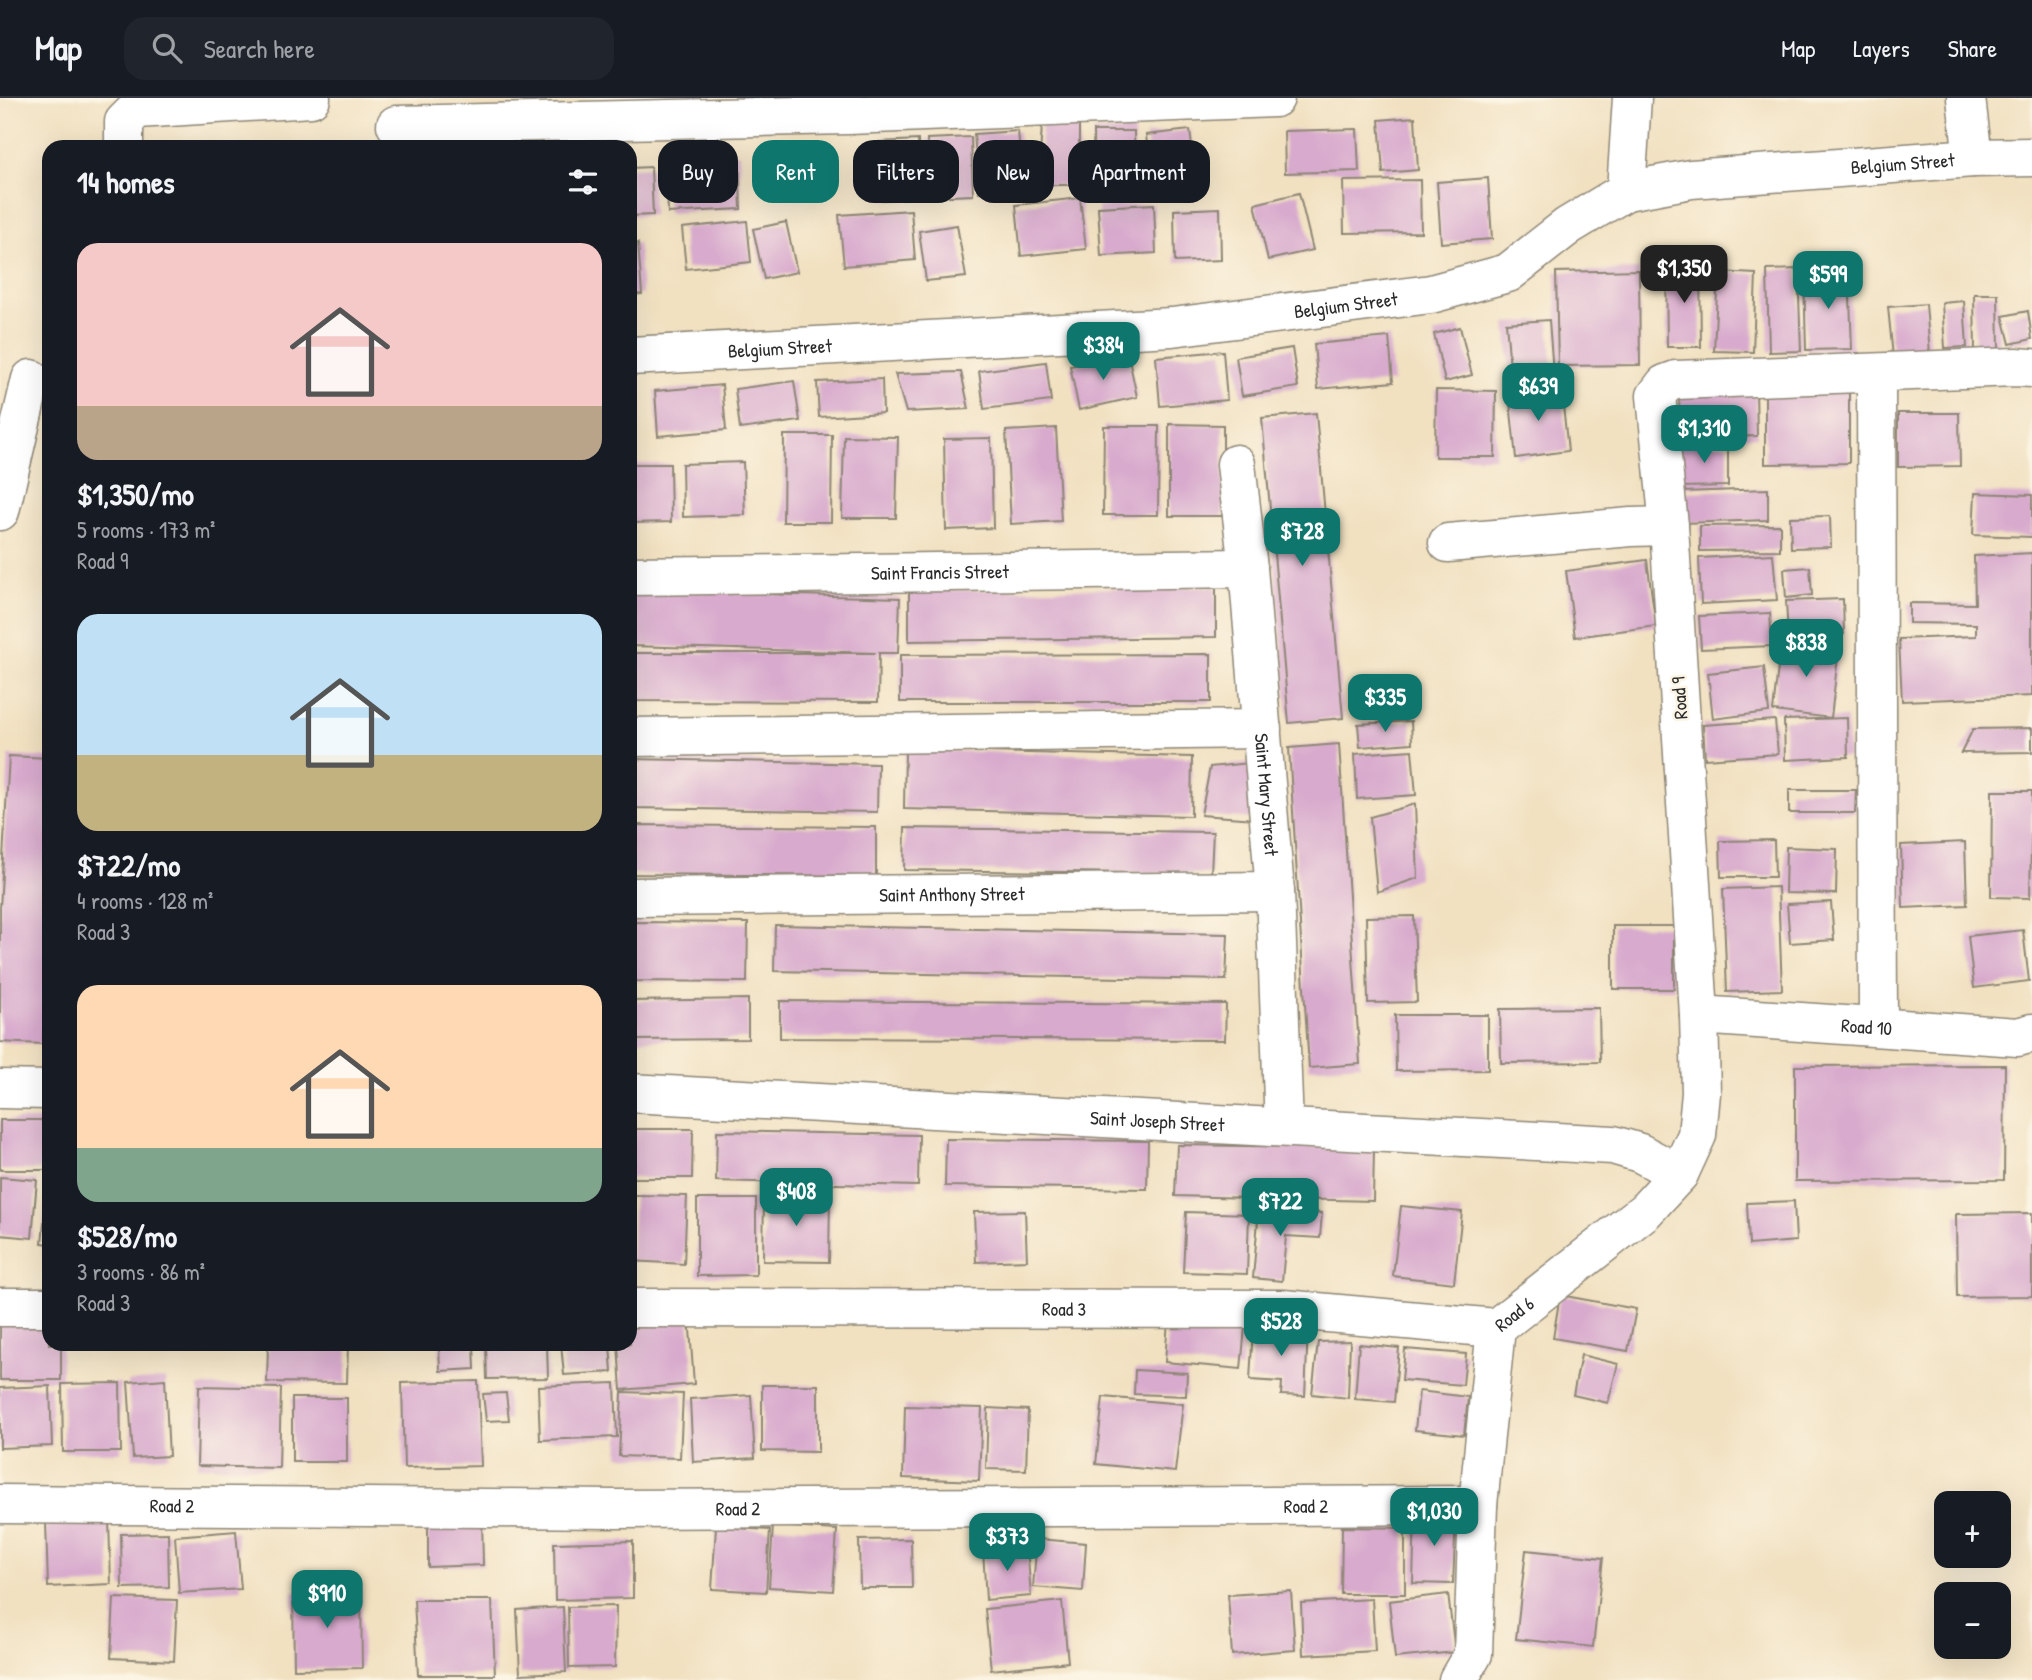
<!DOCTYPE html>
<html lang="en">
<head>
<meta charset="utf-8">
<style>
  :root { --surface:#171b24; --page:#20242c; --text:#f1f3f6; --muted:#9ea1a6; --line:#363941; --accent:#0f766e }
  body { margin:0; font-family:"Patrick Hand",sans-serif; background:var(--page); color:var(--text); height:100vh; display:flex; flex-direction:column; font-size:26px; white-space:nowrap }
  * { box-sizing:border-box; margin:0 }
  p { font-size:23px; color:var(--muted) }
  .icon { flex:none; width:38px; height:38px; fill:none; stroke:currentColor; stroke-width:2; stroke-linecap:round; stroke-linejoin:round }
  .map { position:relative; flex:1; overflow:hidden }
  .details { position:absolute; left:42px; top:42px; width:595px; height:1211px; display:flex; flex-direction:column; background:var(--surface); border-radius:21px; box-shadow:0 7px 28px #0002 }
  .details>* { flex:none }
  .top-card { position:absolute; left:658px; top:42px; width:665px; height:63px; display:flex; gap:14px }
  .tools { position:absolute; left:1934px; top:1393px; display:grid; gap:14px }
  .tools a { display:grid; place-items:center; width:77px; height:77px; border-radius:14px; background:var(--surface); box-shadow:0 7px 28px #0002; font-size:35px }
  .price { position:absolute; translate:-50% -60px; padding:0 16px; border-radius:14px; background:var(--accent); color:#fff; font-size:23px; line-height:46px; filter:drop-shadow(0 2px 4px #0008) }
  .price::after { content:''; position:absolute; left:50%; top:42px; width:21px; height:16px; margin-left:-10px; background:inherit; clip-path:polygon(0 0,100% 0,50% 100%) }
  .price.active { background:#222; color:#fff }
  ul { padding:0; list-style:none }
  li { display:grid; align-content:center; gap:14px; height:371px; padding:0 35px }
  li span { display:grid; place-items:center; height:217px; border-radius:21px; color:#555 }
  li>.icon { margin-inline-start:auto }
  span .icon { width:126px; height:126px; fill:#fffc; stroke-width:1 }
  li b { font-size:30px }
  h2 { display:flex; justify-content:space-between; align-items:center; height:84px; padding:0 35px; font-size:30px }
  .pill { padding:0 24px; border-radius:21px; background:var(--surface); box-shadow:0 7px 28px #0002; font-size:24px; line-height:63px }
  .pill.active { background:var(--accent); color:#fff }
  header { display:flex; align-items:center; gap:42px; box-sizing:border-box; height:98px; padding:0 35px; background:var(--surface); border-bottom:2px solid var(--line) }
  header strong { font-size:33px }
  nav { display:flex; gap:38px; margin-inline-start:auto; font-size:24px }
  .search { width:490px; height:63px; background:var(--page); display:flex; align-items:center; gap:18px; box-sizing:border-box; padding:0 24px; border-radius:21px; color:var(--muted); font-size:26px }
  .map>svg:first-child { display:block }
  .building { fill:#d8aacd }
  .lines { fill:none; stroke-linecap:round; stroke-linejoin:round }
  .minor-casing { stroke:#8e8676; stroke-width:41 }
  .minor { stroke:#fff; stroke-width:38 }
  .labels { text-anchor:middle; stroke-width:5; stroke-linejoin:round; paint-order:stroke }
  .street-label { font-size:19px; fill:#2b2b2b; stroke:#fcf5e5 }
</style>
</head>
<body>
<header>
<strong>Map</strong>
<div class="search"><svg class="icon" aria-label="search" viewBox="0 0 24 24"><circle cx="10" cy="10" r="6"/><path d="M15 15l6 6"/></svg>Search here</div>
<nav><a>Map</a><a>Layers</a><a>Share</a></nav>
</header>
<div class="map">
<svg width="2032" height="1582" viewBox="0 0 2032 1582">
  <rect width="100%" height="100%" fill="#fcf5e5"/>
  <filter id="ink" filterUnits="userSpaceOnUse"><feTurbulence type="fractalNoise" baseFrequency=".0143" numOctaves="2"/><feDisplacementMap in="SourceGraphic" scale="14" xChannelSelector="R" yChannelSelector="G"/><feConvolveMatrix kernelMatrix="1 2 1 2 8 2 1 2 1" color-interpolation-filters="sRGB"/></filter>
  <filter id="wash" filterUnits="userSpaceOnUse"><feTurbulence type="fractalNoise" baseFrequency=".00686" numOctaves="4" result="noise"/><feDisplacementMap in="SourceGraphic" scale="28" xChannelSelector="R" yChannelSelector="G"/><feGaussianBlur stdDeviation="1.57" result="paint"/><feColorMatrix in="noise" values="0 0 0 0 0 0 0 0 0 0 0 0 0 0 0 0 0 1.4 0 .05"/><feComposite in="paint" operator="in"/></filter>
  <g filter="url(#wash)">
    <rect width="100%" height="100%" fill="#f1e1c1"/>
    <g id="blocks">
      <!-- building -->
      <path class="building" d="M 1415,19 L 1418,72 L 1383,75 L 1379,22 Z
        M 1042,27 L 1079,27 L 1079,87 L 1038,87 Z
        M 1357,31 L 1359,73 L 1285,75 L 1284,33 Z
        M 1190,32 L 1196,82 L 1152,87 L 1146,37 Z
        M 1018,33 L 1023,90 L 979,94 L 974,36 Z
        M 1093,33 L 1134,33 L 1135,80 L 1094,81 Z
        M 971,39 L 973,97 L 929,99 L 927,41 Z
        M 918,42 L 921,99 L 883,102 L 879,44 Z
        M 739,55 L 741,111 L 668,115 L 666,59 Z
        M 651,69 L 653,117 L 630,118 L 630,70 Z
        M 1488,80 L 1492,141 L 1441,145 L 1437,84 Z
        M 1420,82 L 1421,134 L 1344,135 L 1343,83 Z
        M 1299,95 L 1313,152 L 1268,162 L 1255,106 Z
        M 1080,100 L 1086,151 L 1021,158 L 1016,107 Z
        M 1154,106 L 1156,155 L 1101,158 L 1098,109 Z
        M 1220,110 L 1221,162 L 1175,164 L 1174,112 Z
        M 911,112 L 915,162 L 844,168 L 839,117 Z
        M 747,123 L 751,164 L 686,171 L 682,130 Z
        M 786,124 L 797,174 L 764,181 L 753,131 Z
        M 957,127 L 966,179 L 926,183 L 919,133 Z
        M 638,145 L 642,196 L 630,197 L 630,146 Z
        M 1666,165 L 1700,165 L 1701,249 L 1667,249 Z
        M 1798,171 L 1801,253 L 1769,254 L 1767,172 Z
        M 1639,172 L 1640,267 L 1558,268 L 1556,174 Z
        M 1849,173 L 1852,251 L 1806,252 L 1804,175 Z
        M 1718,174 L 1756,176 L 1753,254 L 1714,253 Z
        M 1974,196 L 1998,196 L 1999,253 L 1975,253 Z
        M 1964,203 L 1967,249 L 1945,250 L 1942,205 Z
        M 1926,206 L 1930,257 L 1893,259 L 1888,209 Z
        M 2028,213 L 2032,241 L 2010,246 L 2003,218 Z
        M 1549,222 L 1553,275 L 1511,279 L 1506,225 Z
        M 1460,229 L 1472,277 L 1445,284 L 1434,236 Z
        M 1389,239 L 1393,284 L 1318,291 L 1314,246 Z
        M 1292,250 L 1298,289 L 1242,298 L 1236,259 Z
        M 1223,253 L 1227,302 L 1160,308 L 1156,259 Z
        M 1128,256 L 1137,299 L 1079,312 L 1070,268 Z
        M 1046,264 L 1051,303 L 984,311 L 979,273 Z
        M 961,274 L 969,311 L 906,314 L 895,276 Z
        M 882,281 L 883,315 L 819,319 L 817,284 Z
        M 794,283 L 800,323 L 740,331 L 735,291 Z
        M 722,287 L 726,332 L 658,338 L 655,293 Z
        M 1561,290 L 1568,353 L 1516,360 L 1509,295 Z
        M 1756,291 L 1757,338 L 1680,341 L 1679,293 Z
        M 1765,291 L 1849,291 L 1849,365 L 1765,366 Z
        M 1436,292 L 1496,293 L 1495,359 L 1435,359 Z
        M 1316,315 L 1343,620 L 1289,625 L 1262,320 Z
        M 1898,315 L 1959,315 L 1960,368 L 1898,369 Z
        M 1169,326 L 1223,327 L 1223,418 L 1169,418 Z
        M 1104,328 L 1159,328 L 1158,417 L 1103,417 Z
        M 1056,330 L 1061,423 L 1011,426 L 1006,333 Z
        M 784,337 L 832,337 L 831,424 L 783,424 Z
        M 844,338 L 898,339 L 896,420 L 842,420 Z
        M 991,340 L 993,430 L 946,432 L 944,341 Z
        M 1680,346 L 1728,346 L 1728,388 L 1680,389 Z
        M 743,364 L 745,417 L 683,419 L 682,366 Z
        M 630,366 L 670,366 L 671,424 L 630,425 Z
        M 1768,391 L 1768,422 L 1682,425 L 1682,394 Z
        M 1975,395 L 2032,397 L 2032,439 L 1973,437 Z
        M 1830,418 L 1831,449 L 1791,450 L 1790,419 Z
        M 1780,427 L 1780,452 L 1700,453 L 1700,428 Z
        M 2032,455 L 2032,598 L 1902,603 L 1899,541 L 1976,538 L 1976,526 L 1909,525 L 1909,505 L 1975,506 L 1974,458 Z
        M 1773,456 L 1777,502 L 1701,506 L 1699,460 Z
        M 1647,462 L 1656,528 L 1575,539 L 1566,473 Z
        M 1810,469 L 1812,497 L 1786,500 L 1784,471 Z
        M 1216,489 L 1216,539 L 909,543 L 909,493 Z
        M 630,492 L 900,500 L 898,555 L 879,555 L 878,604 L 630,603 L 630,555 L 876,555 L 630,548 Z
        M 1843,501 L 1844,536 L 1788,538 L 1786,503 Z
        M 1770,515 L 1772,548 L 1701,551 L 1699,518 Z
        M 1781,543 L 1839,549 L 1831,620 L 1773,613 Z
        M 1211,556 L 1211,604 L 900,604 L 900,557 Z
        M 1764,569 L 1769,614 L 1713,621 L 1708,575 Z
        M 1847,620 L 1848,659 L 1785,662 L 1784,622 Z
        M 1775,622 L 1778,656 L 1705,661 L 1703,627 Z
        M 1411,623 L 1412,645 L 1360,649 L 1358,626 Z
        M 2032,630 L 2032,654 L 1961,655 L 1973,631 Z
        M 1339,646 L 1360,966 L 1309,970 L 1289,650 Z
        M 905,652 L 1192,659 L 1191,718 L 904,711 Z
        M 1412,652 L 1416,697 L 1357,701 L 1355,656 Z
        M 9,658 L 49,660 L 49,844 L 43,946 L 0,944 L 0,810 Z
        M 630,661 L 878,666 L 877,714 L 630,710 Z
        M 1249,665 L 1255,721 L 1201,717 L 1210,669 Z
        M 1789,692 L 1856,692 L 1855,715 L 1789,715 Z
        M 1992,693 L 2032,693 L 2030,800 L 1991,799 Z
        M 1415,706 L 1418,780 L 1377,794 L 1370,719 Z
        M 630,727 L 876,729 L 876,778 L 630,776 Z
        M 905,730 L 1213,734 L 1211,776 L 904,772 Z
        M 1774,742 L 1775,779 L 1721,779 L 1720,743 Z
        M 1965,744 L 1967,807 L 1903,810 L 1901,747 Z
        M 1786,749 L 1837,751 L 1836,796 L 1785,795 Z
        M 1778,789 L 1782,892 L 1727,894 L 1723,791 Z
        M 1831,804 L 1834,842 L 1790,845 L 1787,806 Z
        M 1414,818 L 1417,904 L 1368,905 L 1366,819 Z
        M 630,824 L 748,825 L 747,884 L 630,883 Z
        M 775,827 L 1228,836 L 1226,882 L 774,873 Z
        M 1613,828 L 1674,828 L 1674,891 L 1613,891 Z
        M 2023,832 L 2029,883 L 1974,890 L 1968,838 Z
        M 748,901 L 748,941 L 630,942 L 630,903 Z
        M 780,903 L 1226,906 L 1225,942 L 780,940 Z
        M 1599,910 L 1600,964 L 1501,965 L 1500,911 Z
        M 1395,917 L 1488,917 L 1488,972 L 1396,973 Z
        M 2005,967 L 2004,1082 L 1795,1083 L 1795,968 Z
        M 0,1022 L 49,1022 L 49,1072 L 0,1072 Z
        M 630,1031 L 693,1031 L 692,1080 L 630,1080 Z
        M 717,1033 L 919,1037 L 918,1088 L 716,1083 Z
        M 946,1041 L 1148,1043 L 1147,1091 L 945,1088 Z
        M 1177,1047 L 1374,1050 L 1373,1103 L 1175,1098 Z
        M 0,1079 L 37,1082 L 32,1140 L 0,1137 Z
        M 47,1096 L 49,1096 L 49,1146 L 42,1145 Z
        M 634,1097 L 687,1098 L 684,1166 L 631,1163 Z
        M 764,1097 L 830,1098 L 829,1164 L 763,1163 Z
        M 697,1101 L 756,1101 L 756,1177 L 697,1178 Z
        M 1794,1103 L 1796,1143 L 1749,1147 L 1747,1105 Z
        M 1401,1108 L 1462,1114 L 1454,1185 L 1393,1178 Z
        M 1259,1110 L 1322,1115 L 1320,1140 L 1286,1138 L 1282,1183 L 1253,1180 Z
        M 1025,1113 L 1027,1162 L 976,1164 L 974,1114 Z
        M 1186,1114 L 1249,1116 L 1247,1176 L 1183,1174 Z
        M 2032,1115 L 2032,1198 L 1957,1199 L 1956,1116 Z
        M 1560,1197 L 1636,1211 L 1628,1253 L 1553,1240 Z
        M 0,1218 L 49,1218 L 49,1246 L 61,1246 L 61,1282 L 0,1282 Z
        M 689,1218 L 694,1286 L 621,1292 L 618,1246 L 630,1246 L 630,1223 Z
        M 1168,1222 L 1245,1229 L 1241,1271 L 1165,1264 Z
        M 1253,1229 L 1308,1231 L 1305,1298 L 1281,1297 L 1282,1284 L 1250,1282 Z
        M 1350,1243 L 1348,1300 L 1312,1296 L 1318,1244 Z
        M 268,1246 L 348,1246 L 347,1285 L 267,1284 Z
        M 474,1246 L 475,1271 L 440,1273 L 439,1247 Z
        M 486,1246 L 547,1246 L 548,1280 L 487,1281 Z
        M 561,1246 L 610,1246 L 612,1274 L 564,1277 Z
        M 1359,1246 L 1399,1250 L 1394,1304 L 1355,1301 Z
        M 1405,1251 L 1466,1256 L 1463,1287 L 1402,1282 Z
        M 1581,1257 L 1618,1266 L 1608,1305 L 1573,1297 Z
        M 1135,1272 L 1187,1275 L 1186,1298 L 1134,1296 Z
        M 165,1281 L 169,1358 L 133,1360 L 128,1284 Z
        M 478,1283 L 481,1368 L 404,1370 L 402,1285 Z
        M 120,1285 L 121,1354 L 63,1354 L 62,1286 Z
        M 615,1285 L 617,1339 L 540,1342 L 538,1288 Z
        M 762,1287 L 818,1287 L 818,1354 L 762,1353 Z
        M 50,1288 L 52,1348 L 0,1350 L 0,1290 Z
        M 199,1288 L 281,1290 L 279,1370 L 197,1368 Z
        M 1419,1293 L 1468,1299 L 1464,1337 L 1415,1332 Z
        M 622,1294 L 683,1296 L 680,1360 L 619,1358 Z
        M 506,1295 L 509,1322 L 486,1323 L 483,1296 Z
        M 751,1297 L 755,1360 L 693,1364 L 690,1301 Z
        M 1103,1299 L 1183,1306 L 1175,1374 L 1096,1366 Z
        M 292,1300 L 347,1300 L 347,1364 L 292,1364 Z
        M 905,1308 L 982,1310 L 979,1383 L 903,1380 Z
        M 988,1310 L 1028,1312 L 1026,1372 L 986,1371 Z
        M 1415,1414 L 1456,1416 L 1453,1486 L 1413,1485 Z
        M 482,1420 L 483,1467 L 428,1469 L 428,1421 Z
        M 109,1422 L 111,1486 L 48,1489 L 46,1424 Z
        M 773,1428 L 837,1432 L 833,1493 L 769,1489 Z
        M 716,1429 L 770,1432 L 766,1494 L 712,1491 Z
        M 1342,1429 L 1405,1430 L 1405,1496 L 1341,1496 Z
        M 236,1433 L 241,1491 L 179,1495 L 175,1438 Z
        M 168,1435 L 169,1489 L 122,1490 L 121,1436 Z
        M 911,1441 L 912,1490 L 860,1490 L 859,1442 Z
        M 1037,1441 L 1086,1445 L 1083,1493 L 1033,1489 Z
        M 633,1443 L 633,1500 L 555,1502 L 554,1445 Z
        M 1027,1449 L 1031,1498 L 986,1502 L 983,1452 Z
        M 1526,1452 L 1603,1460 L 1593,1549 L 1516,1541 Z
        M 1291,1493 L 1295,1552 L 1232,1557 L 1228,1497 Z
        M 293,1494 L 361,1494 L 362,1570 L 294,1571 Z
        M 1448,1496 L 1455,1554 L 1395,1560 L 1389,1503 Z
        M 114,1500 L 177,1502 L 174,1563 L 111,1560 Z
        M 1372,1501 L 1375,1553 L 1303,1557 L 1301,1505 Z
        M 414,1502 L 492,1502 L 495,1577 L 418,1577 Z
        M 1062,1503 L 1068,1564 L 991,1572 L 985,1511 Z
        M 616,1508 L 615,1569 L 569,1570 L 568,1509 Z
        M 563,1509 L 566,1574 L 520,1576 L 517,1512 Z"/>
    </g>
  </g>
  <g filter="url(#ink)">
    <use href="#blocks" fill-opacity="0" stroke="#8e8676" stroke-width="2"/>
    <g class="lines">
      <!-- minor casing -->
      <g class="minor-casing">
        <g id="minor">
          <path d="M 1966,0 L 1973,60"/>
          <path d="M 396,27 L 849,17 L 1275,0"/>
          <path d="M 124,49 L 124,24 L 137,11 L 311,0"/>
          <path d="M 1626,93 L 1632,0"/>
          <path id="s1" d="M 630,258 L 1172,229 L 1431,196 L 1508,175 L 1568,128 L 1626,93 L 1691,81 L 1973,60 L 2032,59"/>
          <path d="M 1876,275 L 1878,929"/>
          <path id="s2" d="M 1236,366 L 1248,470 L 1275,793 L 1284,1029"/>
          <path d="M 0,413 L 31,281"/>
          <path d="M 1448,445 L 1631,429 L 1669,428"/>
          <path id="s3" d="M 630,478 L 1248,470"/>
          <path d="M 630,639 L 1262,631"/>
          <path id="s4" d="M 630,799 L 1275,793"/>
          <path id="s5" d="M 1699,917 L 2018,939 L 2032,935"/>
          <path d="M 0,991 L 49,992"/>
          <path id="s6" d="M 630,995 L 1613,1047 L 1640,1055 L 1679,1076"/>
          <path d="M 0,1209 L 49,1209"/>
          <path id="s7" d="M 630,1210 L 1283,1211 L 1496,1230"/>
          <path id="s8" d="M 0,1406 L 613,1411 L 1478,1407"/>
          <path id="s9" d="M 1458,1582 L 1473,1556 L 1478,1407 L 1496,1230 L 1645,1113 L 1679,1076 L 1697,1037 L 1701,995 L 1699,917 L 1669,428 L 1656,298 L 1665,286 L 1676,282 L 2016,269 L 2032,270"/>
        </g>
      </g>
      <!-- minor -->
      <use href="#minor" class="minor"/>
    </g>
  </g>
  <g class="labels">
    <!-- street labels -->
    <g class="street-label">
      <text dy="7" stroke="none"><textPath href="#s1" startOffset="1306">Belgium Street</textPath></text>
      <text dy="7" stroke="none"><textPath href="#s1" startOffset="718">Belgium Street</textPath></text>
      <text dy="7" stroke="none"><textPath href="#s1" startOffset="150">Belgium Street</textPath></text>
      <text dy="7" stroke="none"><textPath href="#s3" startOffset="310">Saint Francis Street</textPath></text>
      <text transform="translate(1679 600) rotate(-94)" y="7">Road 9</text>
      <text dy="7" stroke="none"><textPath href="#s2" startOffset="332">Saint Mary Street</textPath></text>
      <text dy="7" stroke="none"><textPath href="#s4" startOffset="322">Saint Anthony Street</textPath></text>
      <text dy="7" stroke="none"><textPath href="#s5" startOffset="168">Road 10</textPath></text>
      <text dy="7" stroke="none"><textPath href="#s6" startOffset="528">Saint Joseph Street</textPath></text>
      <text dy="7" stroke="none"><textPath href="#s7" startOffset="434">Road 3</textPath></text>
      <text dy="7" stroke="none"><textPath href="#s9" startOffset="380">Road 6</textPath></text>
      <text dy="7" stroke="none"><textPath href="#s8" startOffset="172">Road 2</textPath></text>
      <text dy="7" stroke="none"><textPath href="#s8" startOffset="1306">Road 2</textPath></text>
      <text dy="7" stroke="none"><textPath href="#s8" startOffset="738">Road 2</textPath></text>
    </g>
  </g>
</svg>
<div class="tools">
<a>+</a>
<a>−</a>
</div>
<b class="price active" style="left:1684px;top:207px">$1,350</b>
<b class="price" style="left:1828px;top:213px">$599</b>
<b class="price" style="left:1103px;top:284px">$384</b>
<b class="price" style="left:1538px;top:325px">$639</b>
<b class="price" style="left:1704px;top:367px">$1,310</b>
<b class="price" style="left:1302px;top:470px">$728</b>
<b class="price" style="left:1806px;top:581px">$838</b>
<b class="price" style="left:1385px;top:636px">$335</b>
<b class="price" style="left:796px;top:1130px">$408</b>
<b class="price" style="left:1280px;top:1140px">$722</b>
<b class="price" style="left:1281px;top:1260px">$528</b>
<b class="price" style="left:1434px;top:1450px">$1,030</b>
<b class="price" style="left:1007px;top:1475px">$373</b>
<b class="price" style="left:327px;top:1532px">$910</b>
<div class="top-card">
<a class="pill">Buy</a>
<a class="pill active">Rent</a>
<a class="pill">Filters</a>
<a class="pill">New</a>
<a class="pill">Apartment</a>
</div>
<section class="details">
<h2>14 homes<svg class="icon" aria-label="filters" viewBox="0 0 24 24"><path d="M4 7h16M4 17h16"/><circle cx="9" cy="7" r="2"/><circle cx="15" cy="17" r="2"/></svg></h2>
<ul>
<li><span style="background:linear-gradient(#f6c9c9 75%,#b9a48a 0)"><svg class="icon" aria-label="home" viewBox="0 0 24 24"><path d="M3 11l9-7 9 7M6 9v11h12V9"/></svg></span><div><b>$1,350/mo</b><p>5 rooms · 173 m²</p><p>Road 9</p></div></li>
<li><span style="background:linear-gradient(#bfe0f5 65%,#c2b280 0)"><svg class="icon" aria-label="home" viewBox="0 0 24 24"><path d="M3 11l9-7 9 7M6 9v11h12V9"/></svg></span><div><b>$722/mo</b><p>4 rooms · 128 m²</p><p>Road 3</p></div></li>
<li><span style="background:linear-gradient(#ffd9b3 75%,#7fa58c 0)"><svg class="icon" aria-label="home" viewBox="0 0 24 24"><path d="M3 11l9-7 9 7M6 9v11h12V9"/></svg></span><div><b>$528/mo</b><p>3 rooms · 86 m²</p><p>Road 3</p></div></li>
</ul>
</section>
</div>
</body>
</html>
